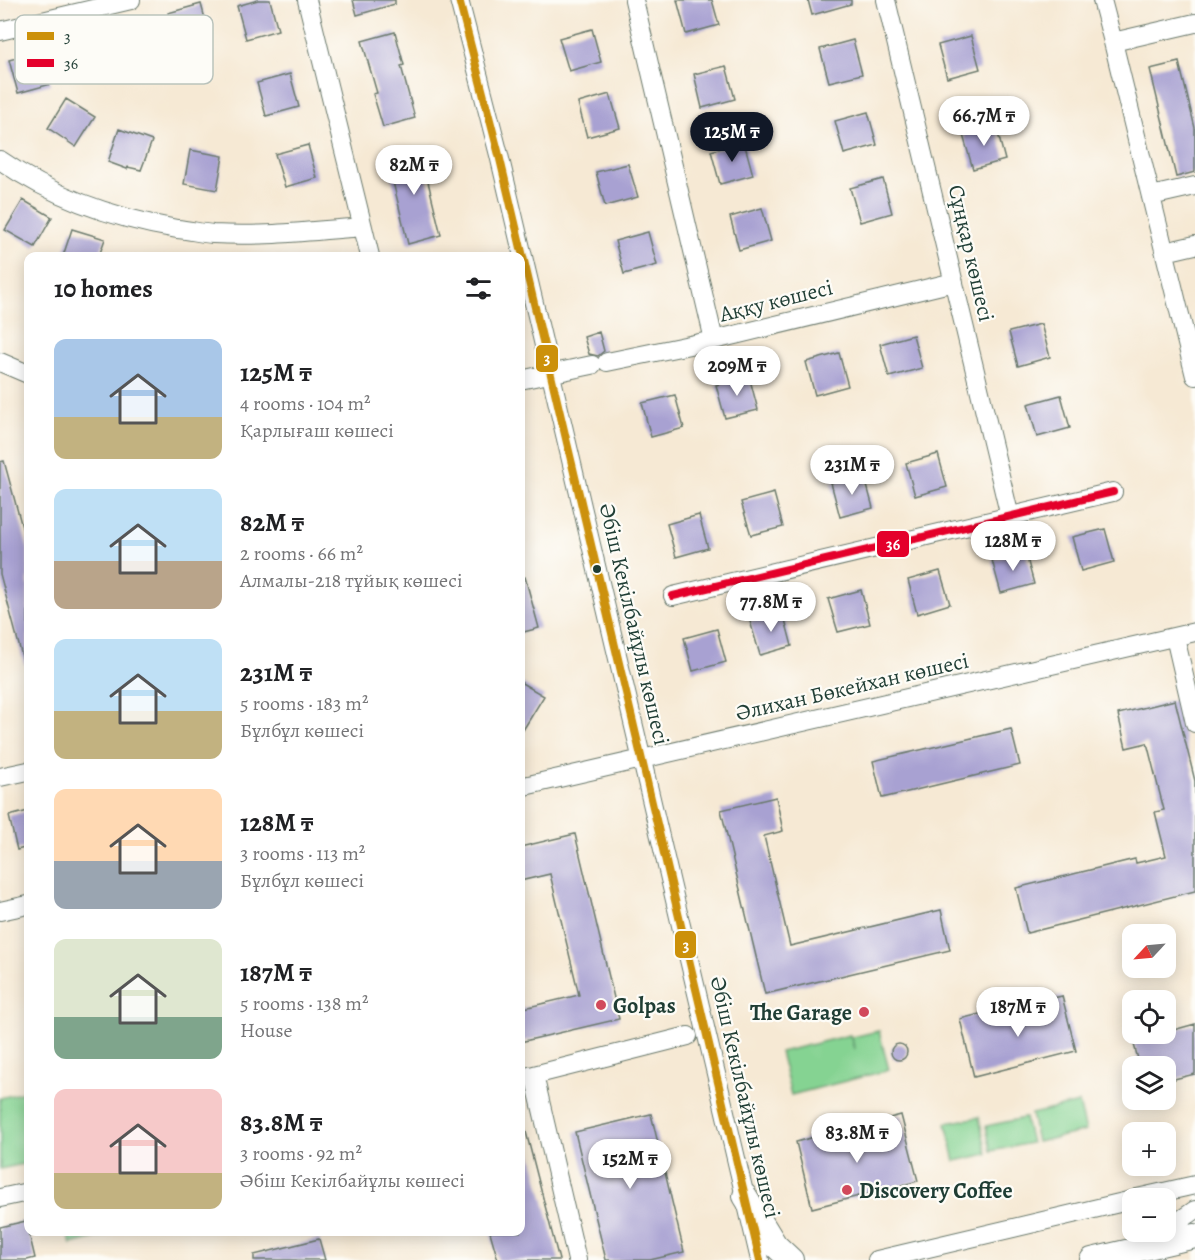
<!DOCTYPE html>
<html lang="en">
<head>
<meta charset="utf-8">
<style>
  :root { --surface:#fff; --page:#f6f6f6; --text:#202124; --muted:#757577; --accent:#111827 }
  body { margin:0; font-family:Alegreya,serif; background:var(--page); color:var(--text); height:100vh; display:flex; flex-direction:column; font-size:22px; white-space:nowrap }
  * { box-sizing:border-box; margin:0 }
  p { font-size:20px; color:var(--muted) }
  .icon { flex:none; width:33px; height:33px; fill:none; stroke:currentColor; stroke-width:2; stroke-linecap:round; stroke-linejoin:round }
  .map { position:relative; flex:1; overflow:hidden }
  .side { position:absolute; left:24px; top:252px; width:501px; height:984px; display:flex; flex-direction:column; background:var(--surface); border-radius:12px; box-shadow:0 3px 15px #0003 }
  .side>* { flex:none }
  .needle { width:39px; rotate:244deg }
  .controls { position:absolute; left:1122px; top:924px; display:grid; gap:12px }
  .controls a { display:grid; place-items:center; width:54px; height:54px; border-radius:12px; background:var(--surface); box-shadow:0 3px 15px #0003; font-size:30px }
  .price { position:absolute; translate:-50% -51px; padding:0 14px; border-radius:21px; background:#fff; color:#222; font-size:20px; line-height:39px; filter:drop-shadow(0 2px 3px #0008) }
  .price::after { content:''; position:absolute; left:50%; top:36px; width:18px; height:14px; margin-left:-9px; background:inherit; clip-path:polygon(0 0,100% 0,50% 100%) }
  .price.on { background:var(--accent); color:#fff }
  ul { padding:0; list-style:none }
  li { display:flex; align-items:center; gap:18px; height:150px; padding:0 30px }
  li span { display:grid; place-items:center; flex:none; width:168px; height:120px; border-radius:12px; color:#555 }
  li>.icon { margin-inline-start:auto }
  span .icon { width:72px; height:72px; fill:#fffc; stroke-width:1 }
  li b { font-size:26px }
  h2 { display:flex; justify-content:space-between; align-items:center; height:72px; padding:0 30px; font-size:26px }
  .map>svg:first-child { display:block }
  .green { fill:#85d392; stroke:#528863; stroke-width:1.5 }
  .building { fill:#a8a1d2 }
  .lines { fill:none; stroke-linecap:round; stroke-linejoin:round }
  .minor-casing { stroke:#6a796c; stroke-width:20 }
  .major-casing { stroke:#6a796c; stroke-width:26 }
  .minor { stroke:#fff; stroke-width:18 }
  .major { stroke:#fff; stroke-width:24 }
  .bus-1-casing { stroke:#fdfcf7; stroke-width:12 }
  .bus-2-casing { stroke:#fdfcf7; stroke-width:12 }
  .bus-1 { stroke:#cc910a; stroke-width:8 }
  .bus-2 { stroke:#e4002b; stroke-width:8 }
  .bus-dot { fill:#1f3d34; stroke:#fdfcf7; stroke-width:2 }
  .poi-dot { fill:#d1495b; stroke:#fdfcf7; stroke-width:2 }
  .labels { text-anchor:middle; stroke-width:4.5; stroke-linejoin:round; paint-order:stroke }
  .street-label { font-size:22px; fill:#1f3d34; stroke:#fdfcf7 }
  .poi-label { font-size:22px; font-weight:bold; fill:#1f3d34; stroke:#fdfcf7; text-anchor:start }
  .key { fill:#fdfcf7; stroke:#bac3bc; stroke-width:1.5 }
  .key-label { font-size:16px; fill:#1f3d34 }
  .line-badge { stroke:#fdfcf7; stroke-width:2 }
  .badge-label { font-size:16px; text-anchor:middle; font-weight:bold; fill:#fff }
</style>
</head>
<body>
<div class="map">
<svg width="1195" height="1260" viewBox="0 0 1195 1260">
  <rect width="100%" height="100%" fill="#fdfcf7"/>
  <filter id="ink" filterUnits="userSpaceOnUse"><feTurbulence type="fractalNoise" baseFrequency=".0167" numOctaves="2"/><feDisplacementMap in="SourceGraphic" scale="12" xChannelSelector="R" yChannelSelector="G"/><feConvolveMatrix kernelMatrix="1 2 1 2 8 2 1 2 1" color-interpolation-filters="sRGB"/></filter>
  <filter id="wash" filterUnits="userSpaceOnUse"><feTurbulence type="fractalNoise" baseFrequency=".008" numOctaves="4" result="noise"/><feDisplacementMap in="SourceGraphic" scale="24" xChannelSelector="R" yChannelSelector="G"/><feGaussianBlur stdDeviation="1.35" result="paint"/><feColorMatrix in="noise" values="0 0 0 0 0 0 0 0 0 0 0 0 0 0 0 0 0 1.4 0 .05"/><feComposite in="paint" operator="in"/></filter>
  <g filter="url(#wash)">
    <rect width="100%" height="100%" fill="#f6e9d4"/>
    <!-- green -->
    <path class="green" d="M 879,1031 L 889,1070 L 791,1095 L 780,1052 L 850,1035 L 854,1049 L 852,1037 Z
      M 28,1091 L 28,1163 L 0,1169 L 0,1098 Z
      M 1079,1103 L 1086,1131 L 1037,1142 L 1031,1114 Z
      M 979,1117 L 987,1154 L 955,1161 L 946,1123 Z
      M 1025,1118 L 1031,1143 L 991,1151 L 986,1126 Z
      M 67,1232 L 106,1232 L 107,1235 L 71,1244 Z"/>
    <g id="blocks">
      <!-- building -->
      <path class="building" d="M 258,0 L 270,0 L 278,30 L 246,39 L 237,6 Z
        M 353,0 L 395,0 L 395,4 L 357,15 Z
        M 677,0 L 712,0 L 719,25 L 686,34 Z
        M 808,0 L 851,0 L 851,4 L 812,15 Z
        M 201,4 L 210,37 L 177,46 L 168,13 Z
        M 592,29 L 601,62 L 569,71 L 559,38 Z
        M 395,32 L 404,65 L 401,66 L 415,118 L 383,127 L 373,94 L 377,93 L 362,41 Z
        M 971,36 L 980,69 L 947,78 L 938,45 Z
        M 853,40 L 862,74 L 829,82 L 820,49 Z
        M 42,51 L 51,84 L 18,93 L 9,60 Z
        M 1179,62 L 1195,128 L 1195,172 L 1176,177 L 1150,69 Z
        M 726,66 L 735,99 L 702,108 L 694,74 Z
        M 290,74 L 299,107 L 266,116 L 257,83 Z
        M 610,94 L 620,128 L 587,137 L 578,103 Z
        M 66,99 L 95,117 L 76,147 L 48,128 Z
        M 868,112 L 877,145 L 844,154 L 835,121 Z
        M 996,126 L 1005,160 L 973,169 L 963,135 Z
        M 119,129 L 152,141 L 141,170 L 128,167 L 127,169 L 108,162 Z
        M 744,142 L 753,175 L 720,184 L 711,151 Z
        M 308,145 L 317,178 L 285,187 L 275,154 Z
        M 420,149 L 441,235 L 408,244 L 387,157 Z
        M 190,150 L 223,156 L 217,190 L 184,184 Z
        M 628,164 L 638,197 L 605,206 L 596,172 Z
        M 883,179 L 892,213 L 860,222 L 850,188 Z
        M 23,200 L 52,217 L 35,247 L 5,230 Z
        M 762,208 L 771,241 L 739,250 L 730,217 Z
        M 72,229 L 105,239 L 99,256 L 63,256 Z
        M 648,232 L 657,265 L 624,274 L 615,241 Z
        M 1041,324 L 1050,357 L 1018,366 L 1009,332 Z
        M 599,332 L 604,351 L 598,356 L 589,354 L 584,337 Z
        M 913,335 L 922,368 L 889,377 L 880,344 Z
        M 839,353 L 848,386 L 815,395 L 806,362 Z
        M 749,376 L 758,410 L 725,418 L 716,385 Z
        M 675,395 L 684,428 L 651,437 L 642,403 Z
        M 1061,395 L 1070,428 L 1037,437 L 1028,404 Z
        M 938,454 L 947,487 L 915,496 L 906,463 Z
        M 4,461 L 28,549 L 28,664 L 24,664 L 0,574 L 0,462 Z
        M 864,474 L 873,508 L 840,517 L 831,483 Z
        M 774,493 L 783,527 L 751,535 L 741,502 Z
        M 699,515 L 708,548 L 676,557 L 667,524 Z
        M 1105,529 L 1114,562 L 1081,571 L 1072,537 Z
        M 1025,551 L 1034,584 L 1001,593 L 992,560 Z
        M 940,571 L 950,604 L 917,614 L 908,580 Z
        M 525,577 L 539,628 L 520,633 L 520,578 Z
        M 861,590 L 870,624 L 838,632 L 828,599 Z
        M 783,612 L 792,646 L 760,655 L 750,621 Z
        M 717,629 L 726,662 L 693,671 L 684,638 Z
        M 520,682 L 544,696 L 520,735 Z
        M 1175,700 L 1195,781 L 1195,891 L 1027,933 L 1016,888 L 1135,859 L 1136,863 L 1166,856 L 1155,812 L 1164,810 L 1147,743 L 1126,748 L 1118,714 Z
        M 1011,729 L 1020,765 L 882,798 L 873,761 Z
        M 776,797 L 783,831 L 764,836 L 790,946 L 941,910 L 950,950 L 765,994 L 721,810 Z
        M 28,811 L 28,847 L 17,850 L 9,816 Z
        M 575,834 L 619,1019 L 520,1042 L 520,1009 L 579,995 L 550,874 L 520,881 L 520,847 Z
        M 1062,996 L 1076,1051 L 974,1077 L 960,1019 L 992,1011 L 995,1024 L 1031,1015 L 1028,1004 Z
        M 1195,1024 L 1195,1074 L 1166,1081 L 1166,1066 L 1140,1066 L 1131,1034 L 1166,1034 L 1166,1032 Z
        M891 1052a8 8 0 1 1 16 0a8 8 0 1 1-16 0Z
        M 651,1114 L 684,1252 L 650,1260 L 606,1260 L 575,1132 Z
        M 901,1115 L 918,1181 L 812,1208 L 796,1142 L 833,1132 L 837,1150 L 868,1142 L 863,1125 Z
        M 525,1128 L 559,1260 L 498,1260 L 490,1232 L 520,1232 L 520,1129 Z
        M 26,1221 L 35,1258 L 27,1260 L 0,1260 L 0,1227 Z
        M 319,1239 L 325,1260 L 254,1260 L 254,1255 Z"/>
    </g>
  </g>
  <g filter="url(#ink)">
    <use href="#blocks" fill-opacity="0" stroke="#6a796c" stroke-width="1.5"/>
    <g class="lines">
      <!-- minor casing -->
      <g class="minor-casing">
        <path id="minor" d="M 307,0 L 370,256
          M 459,0 L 499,155 L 760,1260
          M 634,0 L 714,340
          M 886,0 L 1010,517
          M 1102,0 L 1113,42
          M 1195,23 L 1113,42 L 1195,376
          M 0,31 L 131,0
          M 0,160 C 53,197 113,218 177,229 C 189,230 201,233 213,234 C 263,237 313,231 363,227
          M 1151,196 L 1195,186
          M 1165,252 L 1195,245
          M 0,362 L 28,374
          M 607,362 L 714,340 L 954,282
          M 520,380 L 592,365
          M 673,596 L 1113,492
          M 1175,637 L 1195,723
          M 0,777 L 28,771
          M 520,787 L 1195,632
          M 0,911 L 28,905
          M 534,1075 L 688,1036
          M 520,1078 L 534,1075 L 577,1260
          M 0,1198 L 28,1192
          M 1137,1198 L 1195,1185
          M 1166,1230 L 1195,1210
          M 877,1260 L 1132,1200"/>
      </g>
      <!-- major casing -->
      <g class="major-casing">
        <path id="major" d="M 745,1196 L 775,1245 L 791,1260
          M 1092,1260 L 1195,1236"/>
      </g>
      <!-- minor -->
      <use href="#minor" class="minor"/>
      <!-- major -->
      <use href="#major" class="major"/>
      <!-- bus-1 casing -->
      <g class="bus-1-casing">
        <path id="bus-1" d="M 459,0 L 499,155 L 760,1260"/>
      </g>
      <!-- bus-2 casing -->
      <g class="bus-2-casing">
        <path id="bus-2" d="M 673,596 L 1113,492"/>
      </g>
      <!-- bus-1 -->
      <use href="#bus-1" class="bus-1"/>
      <!-- bus-2 -->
      <use href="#bus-2" class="bus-2"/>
    </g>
  </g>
  <!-- markers -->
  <circle class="bus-dot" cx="597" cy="569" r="5"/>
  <g class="poi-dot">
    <circle cx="601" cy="1005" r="6"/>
    <circle cx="864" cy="1012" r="6"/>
    <circle cx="847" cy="1190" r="6"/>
  </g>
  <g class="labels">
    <!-- street labels -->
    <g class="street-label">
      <text transform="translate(972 253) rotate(77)" y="8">Сұңқар көшесі</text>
      <text transform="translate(776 300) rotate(-14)" y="8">Аққу көшесі</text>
      <text transform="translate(635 624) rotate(77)" y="8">Әбіш Кекілбайұлы көшесі</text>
      <text transform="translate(852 686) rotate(-13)" y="8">Әлихан Бөкейхан көшесі</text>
      <text transform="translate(746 1097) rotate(77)" y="8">Әбіш Кекілбайұлы көшесі</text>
    </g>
    <!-- poi labels -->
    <g class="poi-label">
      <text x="613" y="1013">Golpas</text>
      <text x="852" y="1020" text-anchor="end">The Garage</text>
      <text x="859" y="1198">Discovery Coffee</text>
    </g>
  </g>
  <!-- legend -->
  <rect x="15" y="15" width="198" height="69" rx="9" class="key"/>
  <rect x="27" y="32" width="27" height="8" fill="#cc910a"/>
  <rect x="27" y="59" width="27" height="8" fill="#e4002b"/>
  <g class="key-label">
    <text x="64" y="42">3</text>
    <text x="64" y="69">36</text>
  </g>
  <g class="line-badge">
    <rect x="535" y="344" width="24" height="29" rx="6" fill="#cc910a"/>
    <rect x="876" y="530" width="34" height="28" rx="6" fill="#e4002b"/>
    <rect x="674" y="930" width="23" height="29" rx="6" fill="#cc910a"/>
  </g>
  <g class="badge-label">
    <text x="547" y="364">3</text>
    <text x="893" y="550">36</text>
    <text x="686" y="951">3</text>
  </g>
</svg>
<div class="controls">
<a><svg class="needle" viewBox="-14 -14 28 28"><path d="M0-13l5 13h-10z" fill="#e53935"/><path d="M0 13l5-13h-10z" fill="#757577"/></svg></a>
<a><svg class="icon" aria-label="locate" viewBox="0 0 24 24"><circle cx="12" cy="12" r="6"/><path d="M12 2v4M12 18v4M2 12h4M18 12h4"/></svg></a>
<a><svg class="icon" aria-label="layers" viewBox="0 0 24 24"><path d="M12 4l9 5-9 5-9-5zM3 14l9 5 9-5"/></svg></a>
<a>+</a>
<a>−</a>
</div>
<b class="price" style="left:984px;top:147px">66.7M ₸</b>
<b class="price on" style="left:732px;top:163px">125M ₸</b>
<b class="price" style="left:414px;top:196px">82M ₸</b>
<b class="price" style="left:737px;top:397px">209M ₸</b>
<b class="price" style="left:852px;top:496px">231M ₸</b>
<b class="price" style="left:1013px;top:572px">128M ₸</b>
<b class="price" style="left:771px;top:633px">77.8M ₸</b>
<b class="price" style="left:1018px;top:1038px">187M ₸</b>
<b class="price" style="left:857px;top:1164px">83.8M ₸</b>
<b class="price" style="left:630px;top:1190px">152M ₸</b>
<section class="side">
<h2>10 homes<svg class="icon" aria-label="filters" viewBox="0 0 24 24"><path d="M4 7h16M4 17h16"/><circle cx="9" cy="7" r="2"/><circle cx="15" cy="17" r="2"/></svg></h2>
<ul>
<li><span style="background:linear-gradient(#a9c7e8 65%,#c2b280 0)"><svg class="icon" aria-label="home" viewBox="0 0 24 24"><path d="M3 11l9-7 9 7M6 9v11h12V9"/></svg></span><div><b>125M ₸</b><p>4 rooms · 104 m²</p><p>Қарлығаш көшесі</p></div></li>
<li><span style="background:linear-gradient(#bfe0f5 60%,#b9a48a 0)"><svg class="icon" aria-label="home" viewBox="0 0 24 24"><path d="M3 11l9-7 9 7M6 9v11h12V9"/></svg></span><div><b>82M ₸</b><p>2 rooms · 66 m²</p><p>Алмалы-218 тұйық көшесі</p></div></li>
<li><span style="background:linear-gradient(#bfe0f5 60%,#c2b280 0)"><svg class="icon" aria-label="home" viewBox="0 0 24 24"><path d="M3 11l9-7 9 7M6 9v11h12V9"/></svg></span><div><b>231M ₸</b><p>5 rooms · 183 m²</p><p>Бұлбұл көшесі</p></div></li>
<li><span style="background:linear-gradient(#ffd9b3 60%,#9aa5b1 0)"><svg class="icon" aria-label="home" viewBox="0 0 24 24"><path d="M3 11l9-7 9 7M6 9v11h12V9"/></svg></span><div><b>128M ₸</b><p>3 rooms · 113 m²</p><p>Бұлбұл көшесі</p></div></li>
<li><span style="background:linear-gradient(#dfe7d0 65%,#7fa58c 0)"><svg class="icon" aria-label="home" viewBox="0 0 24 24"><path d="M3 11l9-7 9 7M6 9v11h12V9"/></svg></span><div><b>187M ₸</b><p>5 rooms · 138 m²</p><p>House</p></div></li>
<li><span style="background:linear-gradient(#f6c9c9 70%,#c2b280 0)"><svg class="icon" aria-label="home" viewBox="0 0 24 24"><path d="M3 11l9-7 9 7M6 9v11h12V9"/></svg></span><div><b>83.8M ₸</b><p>3 rooms · 92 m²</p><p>Әбіш Кекілбайұлы көшесі</p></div></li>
</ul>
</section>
</div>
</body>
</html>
